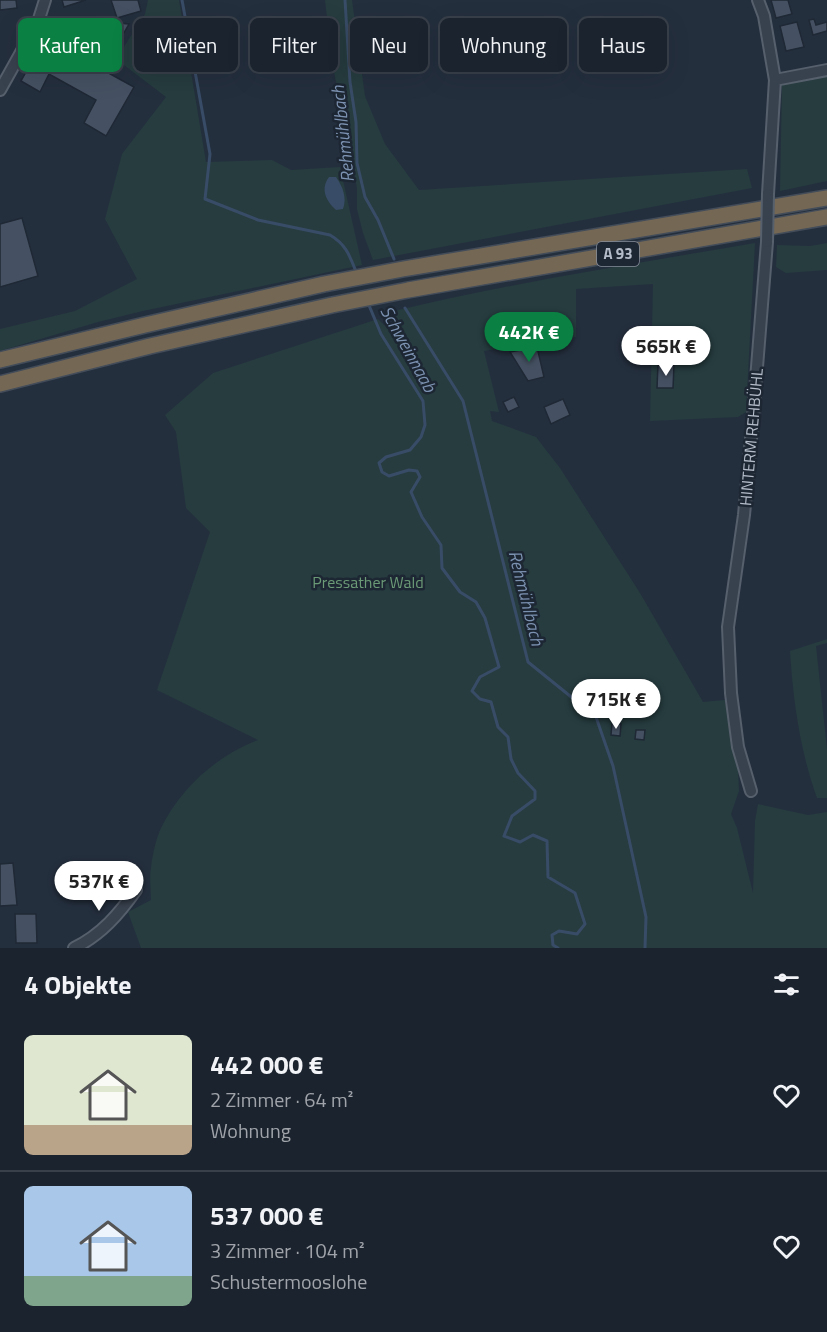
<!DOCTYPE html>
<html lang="de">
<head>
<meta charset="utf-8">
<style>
  :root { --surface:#1b232e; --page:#282f3a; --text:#f1f3f6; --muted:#a0a4aa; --line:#39404a; --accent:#0b8043 }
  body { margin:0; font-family:"Titillium Web",sans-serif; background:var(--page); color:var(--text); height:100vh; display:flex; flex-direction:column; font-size:22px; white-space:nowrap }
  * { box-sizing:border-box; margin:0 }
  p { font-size:20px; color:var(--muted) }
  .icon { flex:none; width:33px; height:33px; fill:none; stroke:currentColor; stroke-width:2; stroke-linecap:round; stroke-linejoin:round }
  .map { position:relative; height:948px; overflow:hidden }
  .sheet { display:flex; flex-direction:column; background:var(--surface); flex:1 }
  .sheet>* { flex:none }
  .guide { position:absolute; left:18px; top:18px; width:792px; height:54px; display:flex; gap:12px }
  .price { position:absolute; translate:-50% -51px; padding:0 14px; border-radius:21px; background:#fff; color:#222; font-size:20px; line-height:39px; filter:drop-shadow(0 2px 3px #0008) }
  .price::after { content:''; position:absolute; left:50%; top:36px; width:18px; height:14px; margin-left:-9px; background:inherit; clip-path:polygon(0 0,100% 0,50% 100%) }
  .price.on { background:var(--accent); color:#fff }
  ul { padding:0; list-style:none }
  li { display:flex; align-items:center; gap:18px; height:150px; padding:0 24px }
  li+li { border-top:2px solid var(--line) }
  li span { display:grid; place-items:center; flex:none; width:168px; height:120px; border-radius:9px; color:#555 }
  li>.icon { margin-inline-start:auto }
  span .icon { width:72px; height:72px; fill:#fffc; stroke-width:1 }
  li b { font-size:26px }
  h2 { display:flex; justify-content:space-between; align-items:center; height:72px; padding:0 24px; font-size:26px }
  .chip { padding:0 21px; border-radius:9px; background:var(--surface); box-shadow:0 6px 24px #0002,0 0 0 2px var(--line); font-size:21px; line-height:54px }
  .chip.on { background:var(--accent); color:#fff }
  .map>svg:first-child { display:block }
  .green { fill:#263c3f }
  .water { fill:#394c67 }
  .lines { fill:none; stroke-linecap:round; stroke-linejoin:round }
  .stream { stroke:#394c67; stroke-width:3 }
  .building { fill:#455162; stroke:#1f2835; stroke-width:1.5 }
  .minor-casing { stroke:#565f6c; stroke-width:14 }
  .highway-casing { stroke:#434c59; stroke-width:18 }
  .minor { stroke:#38414e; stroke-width:10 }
  .highway { stroke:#746855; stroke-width:15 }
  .minor-bridge-casing { stroke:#565f6c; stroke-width:14; stroke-linecap:butt }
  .minor-bridge { stroke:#38414e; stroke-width:10 }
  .labels { text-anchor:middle; stroke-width:5; stroke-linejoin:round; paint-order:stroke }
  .shield { fill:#1d2633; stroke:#878f9c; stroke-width:1.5 }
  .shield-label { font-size:15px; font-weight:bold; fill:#b4bcc9 }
  .street-label { font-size:16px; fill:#b4bcc9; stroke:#1d2633 }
  .park-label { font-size:16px; fill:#6b9a76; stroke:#1d2633 }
  .water-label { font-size:18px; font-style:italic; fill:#7c92b1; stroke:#1d2633 }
</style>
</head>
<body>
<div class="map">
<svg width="827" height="948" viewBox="0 0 827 948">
  <rect width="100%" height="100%" fill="#242f3e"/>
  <!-- green -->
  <path class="green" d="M 148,0 L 179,0 L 206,162 L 272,160 L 291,170 L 340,167 L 362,265 L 143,311 L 98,322 L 0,351 L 0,329 L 75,311 L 137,279 L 105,219 L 122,154 L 166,97 L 116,59 L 145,14 Z
    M 325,0 L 352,0 L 365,96 L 385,144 L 419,190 L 747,169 L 752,188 L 373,260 L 363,233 L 357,209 L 357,188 L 332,62 Z
    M 827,73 L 827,181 L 780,191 L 782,83 Z
    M 755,243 L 746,412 L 738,417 L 650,421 L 653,284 L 576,289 L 576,337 L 484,351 L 499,412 L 490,411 L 492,421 L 536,437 L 560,468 L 640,593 L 703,702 L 725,700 L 738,770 L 739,791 L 731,814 L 737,828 L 753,893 L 755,821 L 758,804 L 808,815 L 827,812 L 827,948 L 141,948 L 128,912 L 151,900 C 151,890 149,878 151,868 C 152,857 156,838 161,828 C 181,788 216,756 258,740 L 157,690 L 210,532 L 186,508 L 176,432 L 165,415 L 213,373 L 378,319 L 394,335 L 401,331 L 390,312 C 510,283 633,264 755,243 Z
    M 827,243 L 827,270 L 786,273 L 776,267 L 777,245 L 810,246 Z
    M 827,639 L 827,643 L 816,646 L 827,749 L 827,798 L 817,798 C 800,751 793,700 790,651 Z"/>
  <!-- water -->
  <path class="water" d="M 329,177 L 336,177 C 343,187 347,198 343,209 L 336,210 C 326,201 320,189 329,177 Z"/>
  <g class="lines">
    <!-- stream -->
    <path class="stream" d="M 182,0 L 210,154 L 205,199 L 258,220 L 330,235 C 347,245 350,257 357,274
      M 345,0 L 350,82 L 356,122 L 357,163 L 365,197 L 378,220 L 394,259
      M 368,303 L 381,334 L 423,401 L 425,425 L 421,437 L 410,450 L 386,457 L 379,463 L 382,472 L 389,476 L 409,470 L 417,471 L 420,477 L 411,492 L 422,517 L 441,545 L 442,568 L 460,592 L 476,602 L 485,618 L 499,667 L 480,677 L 472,691 L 480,699 L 491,702 L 498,727 L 508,737 L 511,759 L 518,773 L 535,791 L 535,799 L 512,816 L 504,836 L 520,842 L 533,835 L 547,841 L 548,877 L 575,893 L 585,924 L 577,934 L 559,931 L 552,935 L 553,945 L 558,948
      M 405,308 L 463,401 L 528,662 L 596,717 L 613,766 L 646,917 L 645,948"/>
  </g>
  <!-- building -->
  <path class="building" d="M 0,0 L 16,0 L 17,8 L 0,10 Z
    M 62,0 L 86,0 L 64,7 Z
    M 111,0 L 138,0 L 141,11 L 117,18 Z
    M 771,0 L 788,0 L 792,14 L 776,18 Z
    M 814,19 L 816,25 L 827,22 L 827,31 L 813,35 L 809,20 Z
    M 797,22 L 804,47 L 786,51 L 780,26 Z
    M 118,23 L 129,24 L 114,50 L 85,34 L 90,26 L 111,37 Z
    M 45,38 L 134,87 L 106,136 L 84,123 L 96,100 L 49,74 L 40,92 L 21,81 Z
    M 22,218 L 38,276 L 0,287 L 0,224 Z
    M 537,347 L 544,377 L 528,381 L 510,352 Z
    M 658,365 L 674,365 L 673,388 L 657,388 Z
    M 514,397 L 519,407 L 508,412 L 503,402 Z
    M 563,399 L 570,415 L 551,424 L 544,407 Z
    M 612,723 L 621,724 L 620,736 L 611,735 Z
    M 636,730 L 645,730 L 644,740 L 635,739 Z
    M 13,863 L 17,905 L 0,906 L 0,864 Z
    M 15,914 L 36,914 L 37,943 L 16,943 Z"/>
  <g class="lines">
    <!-- minor casing -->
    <g class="minor-casing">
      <path id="minor" d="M 758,0 L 764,16 L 775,80 L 768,194
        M 775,80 L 827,70
        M 0,90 L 38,22 L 45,0
        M 751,791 L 738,747 L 731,693 L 728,627 L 744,515 L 753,417 L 767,242
        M 74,948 C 101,935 119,914 136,890"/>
    </g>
    <!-- highway casing -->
    <g class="highway-casing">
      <path id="highway" d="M 0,360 L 145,325 L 324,284 L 403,269 L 827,198
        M 0,384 L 150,346 L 332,305 L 408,290 L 827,217"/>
    </g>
    <!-- minor -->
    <use href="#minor" class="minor"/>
    <!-- highway -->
    <use href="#highway" class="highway"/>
    <!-- minor-bridge casing -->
    <g class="minor-bridge-casing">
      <path id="minor-bridge" d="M 767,242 L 768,194"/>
    </g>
    <!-- minor-bridge -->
    <use href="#minor-bridge" class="minor-bridge"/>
  </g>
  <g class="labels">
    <!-- shield labels -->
    <rect class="shield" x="597" y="242" width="42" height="24" rx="4.5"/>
    <g class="shield-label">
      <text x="618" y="259">A 93</text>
    </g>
    <!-- street labels -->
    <g class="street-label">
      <text transform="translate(751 437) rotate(-85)" y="6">HINTERM REHBÜHL</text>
    </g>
    <!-- park labels -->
    <g class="park-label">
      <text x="368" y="588">Pressather Wald</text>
    </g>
    <!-- water labels -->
    <g class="water-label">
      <text transform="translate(343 134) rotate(-96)" y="6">Rehmühlbach</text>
      <text transform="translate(408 349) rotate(61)" y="6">Schweinnaab</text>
      <text transform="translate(526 598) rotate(76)" y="6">Rehmühlbach</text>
    </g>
  </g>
</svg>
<b class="price on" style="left:529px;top:363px">442K €</b>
<b class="price" style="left:666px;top:377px">565K €</b>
<b class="price" style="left:616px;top:730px">715K €</b>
<b class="price" style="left:99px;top:912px">537K €</b>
<div class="guide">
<a class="chip on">Kaufen</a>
<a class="chip">Mieten</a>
<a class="chip">Filter</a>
<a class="chip">Neu</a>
<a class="chip">Wohnung</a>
<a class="chip">Haus</a>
</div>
</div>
<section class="sheet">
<h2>4 Objekte<svg class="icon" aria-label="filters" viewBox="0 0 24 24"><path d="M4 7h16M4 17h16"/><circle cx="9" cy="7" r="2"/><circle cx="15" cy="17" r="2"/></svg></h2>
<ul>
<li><span style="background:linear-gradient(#dfe7d0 75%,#b9a48a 0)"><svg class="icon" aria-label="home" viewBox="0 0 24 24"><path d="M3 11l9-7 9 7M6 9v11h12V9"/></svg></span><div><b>442 000 €</b><p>2 Zimmer · 64 m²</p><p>Wohnung</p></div><svg class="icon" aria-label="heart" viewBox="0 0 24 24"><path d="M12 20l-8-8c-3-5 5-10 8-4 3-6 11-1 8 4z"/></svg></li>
<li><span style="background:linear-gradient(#a9c7e8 75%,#7fa58c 0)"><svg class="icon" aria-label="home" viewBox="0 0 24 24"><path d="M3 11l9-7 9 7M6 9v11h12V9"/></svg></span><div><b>537 000 €</b><p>3 Zimmer · 104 m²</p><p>Schustermooslohe</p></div><svg class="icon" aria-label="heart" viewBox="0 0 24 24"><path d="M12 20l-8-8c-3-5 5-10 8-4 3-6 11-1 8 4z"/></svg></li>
</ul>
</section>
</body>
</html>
